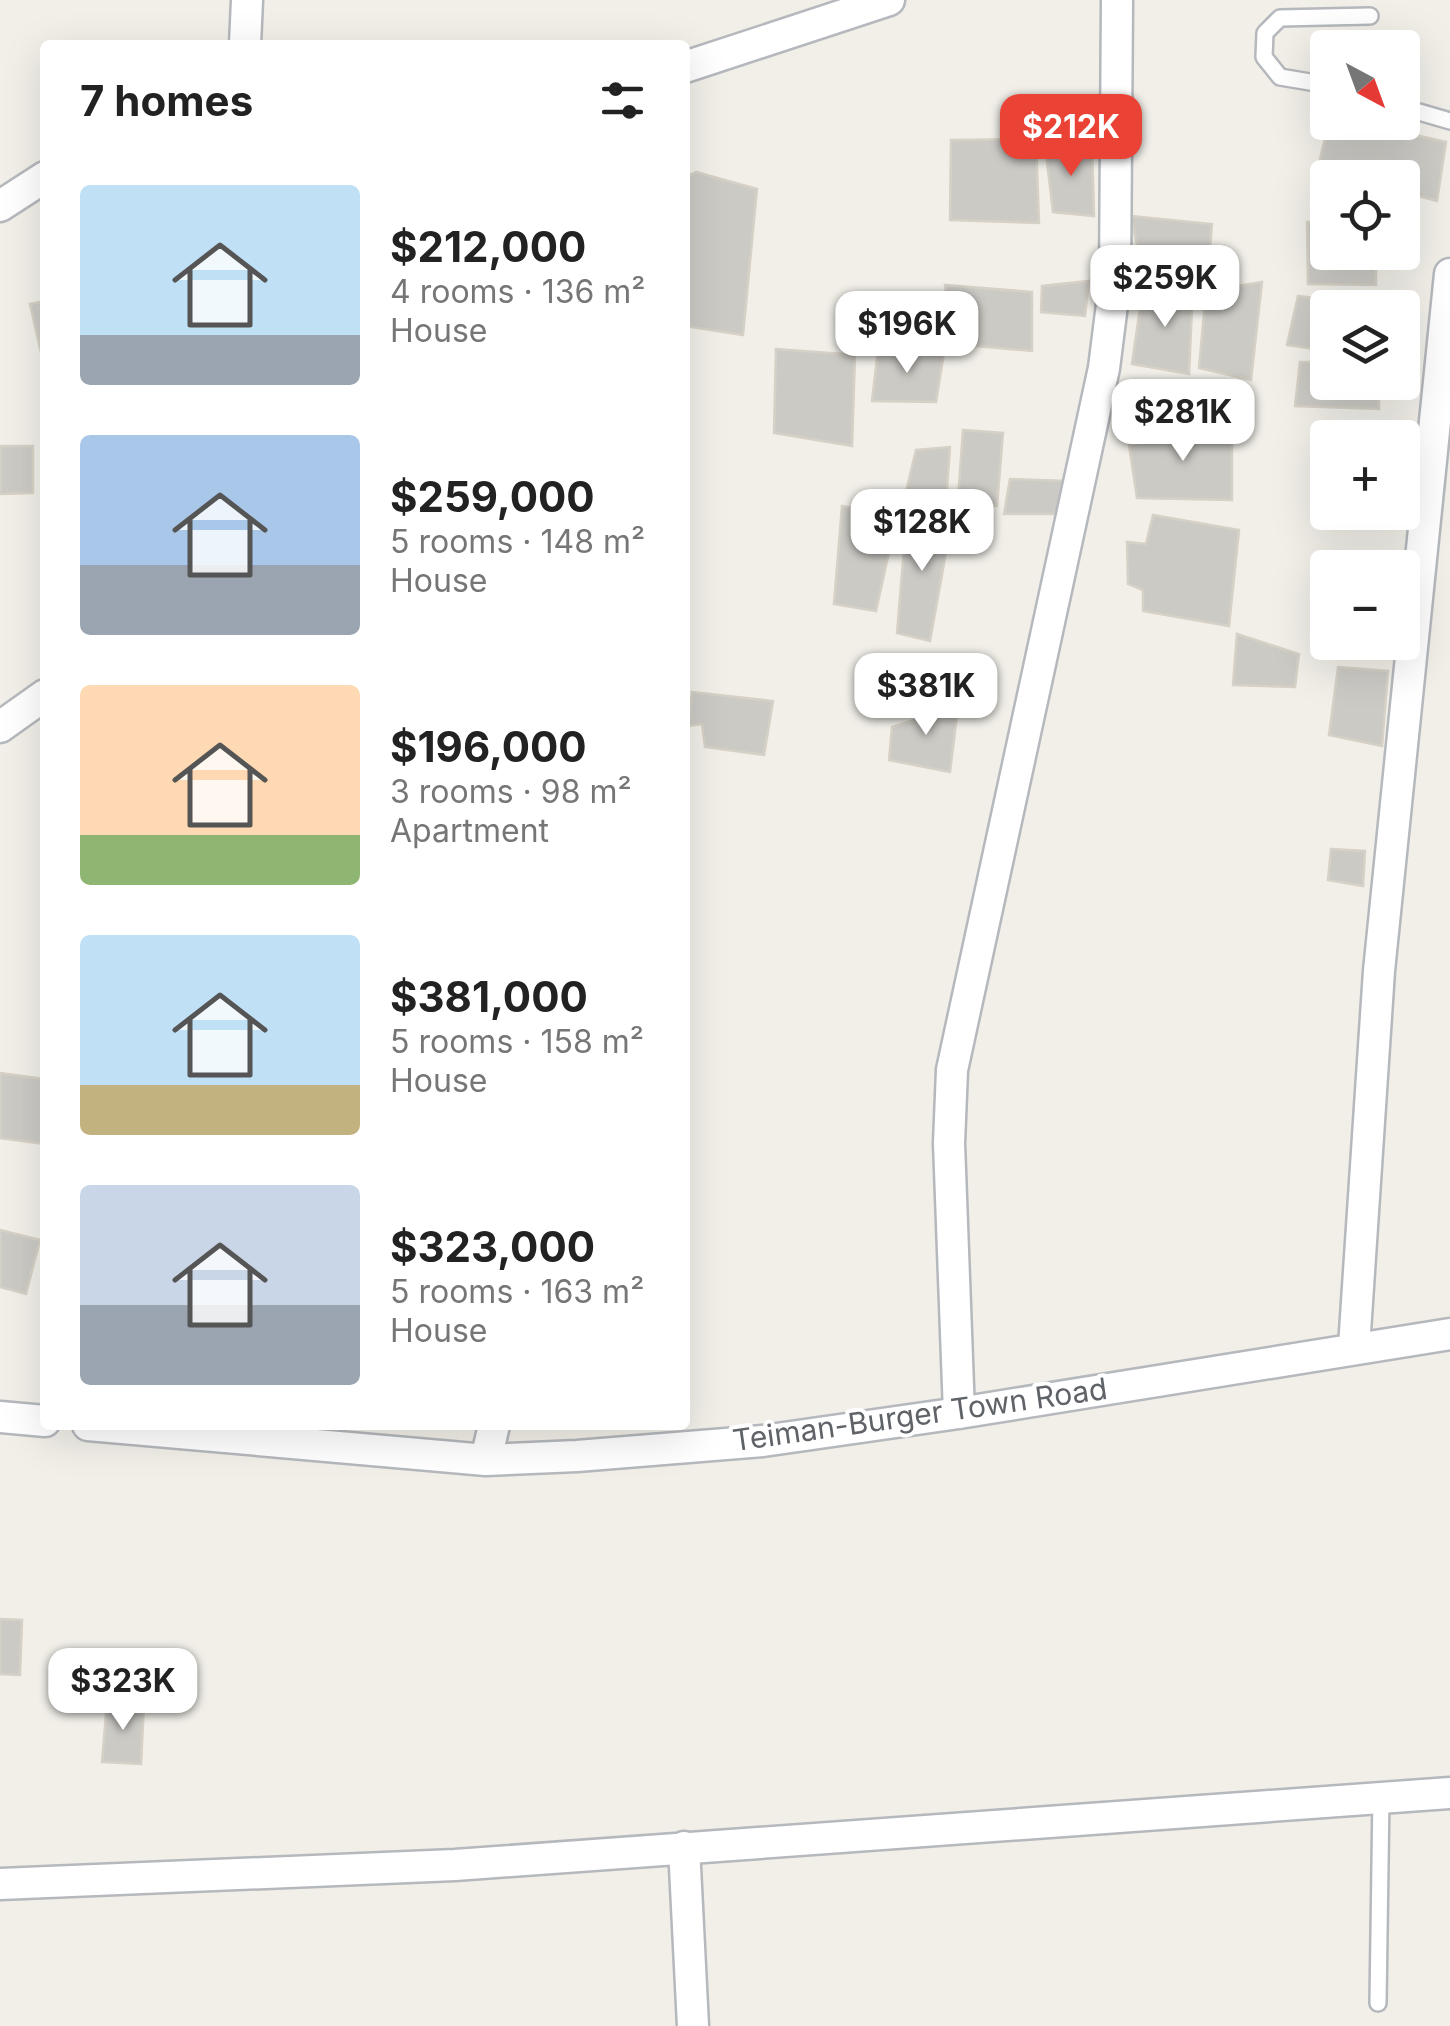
<!DOCTYPE html>
<html lang="en">
<head>
<meta charset="utf-8">
<style>
  :root { --surface:#fff; --page:#f6f6f6; --text:#222; --muted:#767676; --accent:#ea4335 }
  body { margin:0; font-family:Inter,sans-serif; background:var(--page); color:var(--text); height:100vh; display:flex; flex-direction:column; font-size:38px; white-space:nowrap }
  * { box-sizing:border-box; margin:0 }
  p { font-size:32px; color:var(--muted) }
  .icon { flex:none; width:55px; height:55px; fill:none; stroke:currentColor; stroke-width:2; stroke-linecap:round; stroke-linejoin:round }
  .map { position:relative; flex:1; overflow:hidden }
  .drawer { position:absolute; left:40px; top:40px; width:650px; height:1390px; display:flex; flex-direction:column; background:var(--surface); border-radius:10px; box-shadow:0 10px 40px #0002 }
  .drawer>* { flex:none }
  .needle { width:65px; rotate:139deg }
  .tools { position:absolute; left:1310px; top:30px; display:grid; gap:20px }
  .tools a { display:grid; place-items:center; width:110px; height:110px; border-radius:10px; background:var(--surface); box-shadow:0 10px 40px #0002; font-size:50px }
  .price { position:absolute; translate:-50% -85px; padding:0 22px; border-radius:20px; background:#fff; color:#222; font-size:32px; line-height:65px; filter:drop-shadow(0 2px 5px #0008) }
  .price::after { content:''; position:absolute; left:50%; top:60px; width:30px; height:22px; margin-left:-15px; background:inherit; clip-path:polygon(0 0,100% 0,50% 100%) }
  .price.on { background:var(--accent); color:#fff }
  ul { padding:0; list-style:none }
  li { display:flex; align-items:center; gap:30px; height:250px; padding:0 40px }
  li span { display:grid; place-items:center; flex:none; width:280px; height:200px; border-radius:10px; color:#555 }
  li>.icon { margin-inline-start:auto }
  span .icon { width:120px; height:120px; fill:#fffc; stroke-width:1 }
  li b { font-size:42px }
  h2 { display:flex; justify-content:space-between; align-items:center; height:120px; padding:0 40px; font-size:42px }
  .map>svg:first-child { display:block }
  .building { fill:#cccac5; stroke:#d6d1c6; stroke-width:2.5 }
  .lines { fill:none; stroke-linecap:round; stroke-linejoin:round }
  .lane-casing { stroke:#b5b8bc; stroke-width:20 }
  .street-casing { stroke:#b5b8bc; stroke-width:35 }
  .lane { stroke:#fff; stroke-width:15 }
  .street { stroke:#fff; stroke-width:30 }
  .labels { text-anchor:middle; stroke-width:8; stroke-linejoin:round; paint-order:stroke }
  .street-label { font-size:30px; fill:#5f6368; stroke:#fff }
</style>
</head>
<body>
<div class="map">
<svg width="1450" height="2026" viewBox="0 0 1450 2026">
  <rect width="100%" height="100%" fill="#f1efe8"/>
  <!-- building -->
  <path class="building" d="M 1329,122 L 1359,122 L 1446,142 L 1437,201 L 1402,192 L 1402,178 L 1342,178 L 1317,171 Z
    M 1036,139 L 1039,223 L 950,220 L 951,140 Z
    M 1045,145 L 1092,146 L 1094,216 L 1053,212 Z
    M 696,172 L 757,189 L 743,335 L 685,326 L 685,177 Z
    M 1131,216 L 1212,224 L 1208,276 L 1142,270 Z
    M 1328,221 L 1328,252 L 1376,252 L 1376,285 L 1308,284 L 1307,222 Z
    M 1089,281 L 1085,316 L 1041,312 L 1042,286 Z
    M 1262,282 L 1251,380 L 1199,368 L 1206,291 Z
    M 945,285 L 1032,292 L 1032,351 L 953,344 Z
    M 1193,286 L 1189,374 L 1132,364 L 1142,294 Z
    M 1298,296 L 1403,307 L 1328,308 L 1328,351 L 1287,345 Z
    M 45,301 L 45,370 L 30,304 Z
    M 776,349 L 855,355 L 852,446 L 774,433 Z
    M 878,350 L 944,353 L 936,402 L 872,401 Z
    M 1300,362 L 1328,362 L 1328,382 L 1379,382 L 1379,409 L 1295,406 Z
    M 1203,420 L 1199,437 L 1232,438 L 1232,500 L 1137,498 L 1129,445 L 1151,441 L 1159,421 Z
    M 963,430 L 1003,433 L 997,506 L 958,499 Z
    M 0,446 L 33,446 L 33,493 L 0,494 Z
    M 950,447 L 946,503 L 904,500 L 916,450 Z
    M 1010,479 L 1067,481 L 1061,514 L 1004,514 Z
    M 842,506 L 897,516 L 876,611 L 834,604 Z
    M 907,513 L 952,519 L 930,641 L 897,633 Z
    M 1153,515 L 1239,530 L 1229,626 L 1143,611 L 1143,590 L 1128,584 L 1127,542 L 1146,544 Z
    M 1237,634 L 1299,654 L 1295,687 L 1233,685 Z
    M 1338,667 L 1388,671 L 1382,746 L 1329,735 Z
    M 692,692 L 773,701 L 764,755 L 705,747 L 702,724 L 688,726 Z
    M 927,701 L 958,707 L 950,772 L 889,760 L 892,727 L 915,720 Z
    M 1331,849 L 1365,851 L 1363,886 L 1328,880 Z
    M 0,1073 L 45,1079 L 45,1144 L 0,1138 Z
    M 0,1230 L 40,1240 L 26,1294 L 0,1287 Z
    M 0,1619 L 22,1620 L 20,1675 L 0,1674 Z
    M 107,1702 L 144,1704 L 141,1764 L 102,1762 Z"/>
  <g class="lines">
    <!-- lane casing -->
    <g class="lane-casing">
      <path id="lane" d="M 1328,85 L 1280,77 L 1264,57 L 1265,33 L 1280,18 L 1370,16
        M 1402,107 L 1450,121
        M 1378,2003 L 1381,1795"/>
    </g>
    <!-- street casing -->
    <g class="street-casing">
      <path id="street" d="M 245,45 L 247,0
        M 685,67 L 889,0
        M 0,206 L 45,177
        M 0,727 L 45,695
        M 1354,1347 L 1379,971 L 1450,274
        M 959,1413 L 949,1143 L 952,1070 L 1104,368 L 1115,281 L 1117,0
        M 0,1417 L 45,1421
        M 88,1425 L 486,1460 L 577,1456 L 763,1441 L 959,1413 L 1450,1334
        M 486,1460 L 494,1425
        M 684,1847 L 693,2026
        M 0,1884 L 455,1865 L 1450,1793"/>
    </g>
    <!-- lane -->
    <use href="#lane" class="lane"/>
    <!-- street -->
    <use href="#street" class="street"/>
  </g>
  <g class="labels">
    <!-- street labels -->
    <g class="street-label">
      <text transform="translate(920 1415) rotate(-8)" y="10">Teiman-Burger Town Road</text>
    </g>
  </g>
</svg>
<div class="tools">
<a><svg class="needle" viewBox="-14 -14 28 28"><path d="M0-13l5 13h-10z" fill="#e53935"/><path d="M0 13l5-13h-10z" fill="#767676"/></svg></a>
<a><svg class="icon" aria-label="locate" viewBox="0 0 24 24"><circle cx="12" cy="12" r="6"/><path d="M12 2v4M12 18v4M2 12h4M18 12h4"/></svg></a>
<a><svg class="icon" aria-label="layers" viewBox="0 0 24 24"><path d="M12 4l9 5-9 5-9-5zM3 14l9 5 9-5"/></svg></a>
<a>+</a>
<a>−</a>
</div>
<b class="price on" style="left:1071px;top:179px">$212K</b>
<b class="price" style="left:1165px;top:330px">$259K</b>
<b class="price" style="left:907px;top:376px">$196K</b>
<b class="price" style="left:1183px;top:464px">$281K</b>
<b class="price" style="left:922px;top:574px">$128K</b>
<b class="price" style="left:926px;top:738px">$381K</b>
<b class="price" style="left:123px;top:1733px">$323K</b>
<section class="drawer">
<h2>7 homes<svg class="icon" aria-label="filters" viewBox="0 0 24 24"><path d="M4 7h16M4 17h16"/><circle cx="9" cy="7" r="2"/><circle cx="15" cy="17" r="2"/></svg></h2>
<ul>
<li><span style="background:linear-gradient(#bfe0f5 75%,#9aa5b1 0)"><svg class="icon" aria-label="home" viewBox="0 0 24 24"><path d="M3 11l9-7 9 7M6 9v11h12V9"/></svg></span><div><b>$212,000</b><p>4 rooms · 136 m²</p><p>House</p></div></li>
<li><span style="background:linear-gradient(#a9c7e8 65%,#9aa5b1 0)"><svg class="icon" aria-label="home" viewBox="0 0 24 24"><path d="M3 11l9-7 9 7M6 9v11h12V9"/></svg></span><div><b>$259,000</b><p>5 rooms · 148 m²</p><p>House</p></div></li>
<li><span style="background:linear-gradient(#ffd9b3 75%,#8fb573 0)"><svg class="icon" aria-label="home" viewBox="0 0 24 24"><path d="M3 11l9-7 9 7M6 9v11h12V9"/></svg></span><div><b>$196,000</b><p>3 rooms · 98 m²</p><p>Apartment</p></div></li>
<li><span style="background:linear-gradient(#bfe0f5 75%,#c2b280 0)"><svg class="icon" aria-label="home" viewBox="0 0 24 24"><path d="M3 11l9-7 9 7M6 9v11h12V9"/></svg></span><div><b>$381,000</b><p>5 rooms · 158 m²</p><p>House</p></div></li>
<li><span style="background:linear-gradient(#c9d6e8 60%,#9aa5b1 0)"><svg class="icon" aria-label="home" viewBox="0 0 24 24"><path d="M3 11l9-7 9 7M6 9v11h12V9"/></svg></span><div><b>$323,000</b><p>5 rooms · 163 m²</p><p>House</p></div></li>
</ul>
</section>
</div>
</body>
</html>
